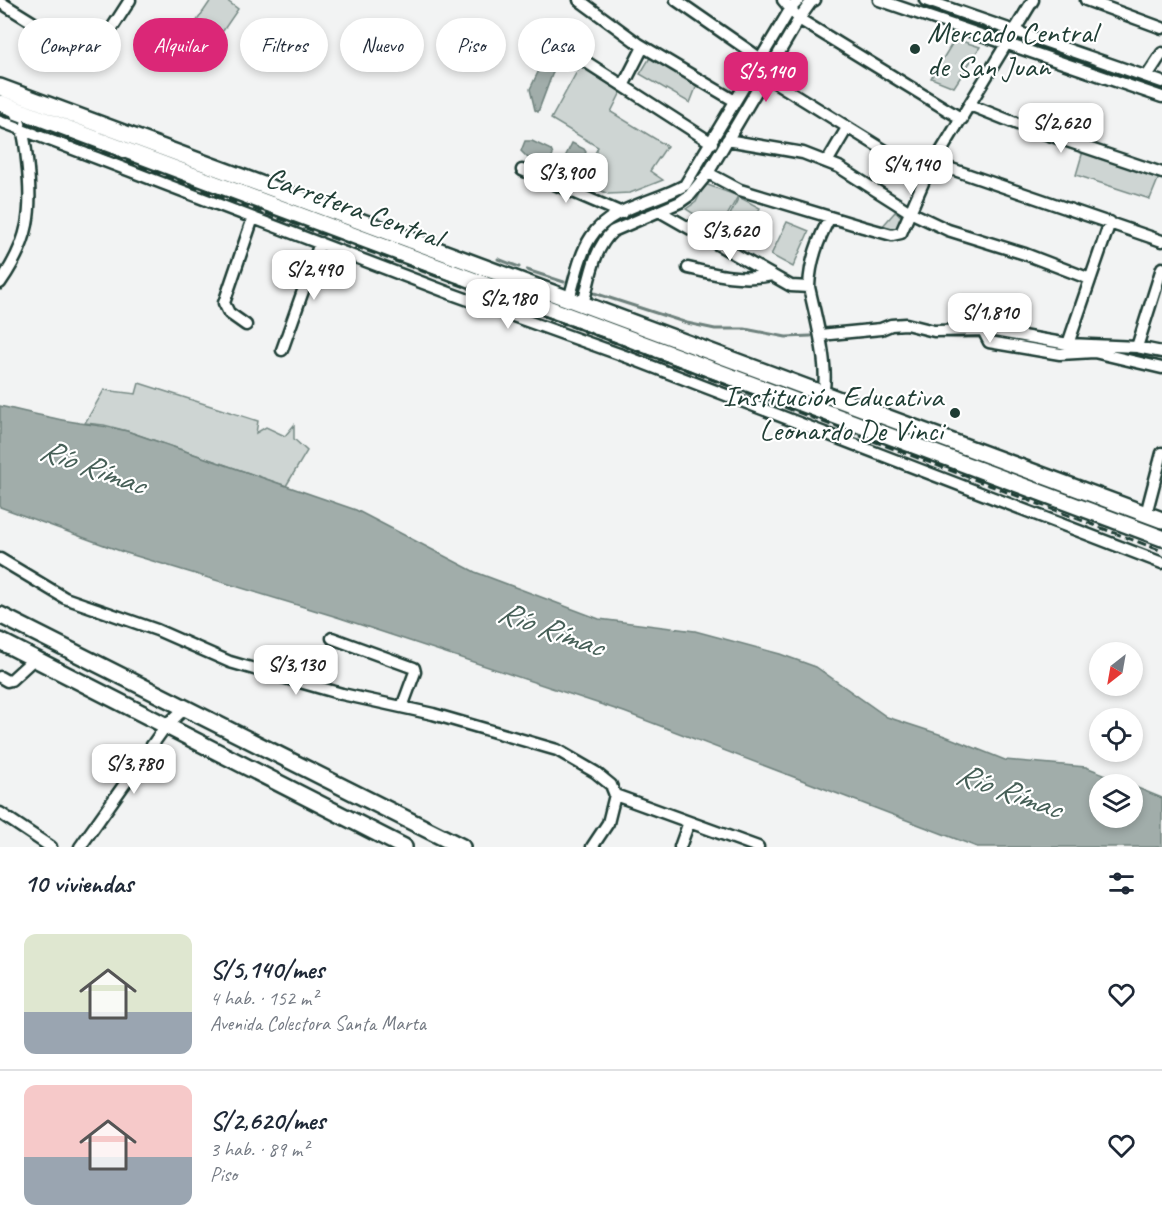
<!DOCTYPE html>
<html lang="es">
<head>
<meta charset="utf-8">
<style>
  :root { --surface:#fff; --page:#f2f2f3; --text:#1f2937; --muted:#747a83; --line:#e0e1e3; --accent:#db2777 }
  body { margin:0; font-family:Caveat,sans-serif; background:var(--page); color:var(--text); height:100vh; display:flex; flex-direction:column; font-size:22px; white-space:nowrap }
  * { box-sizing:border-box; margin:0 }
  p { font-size:20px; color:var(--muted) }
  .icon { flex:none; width:33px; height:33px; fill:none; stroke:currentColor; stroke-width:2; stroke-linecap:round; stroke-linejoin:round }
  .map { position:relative; height:847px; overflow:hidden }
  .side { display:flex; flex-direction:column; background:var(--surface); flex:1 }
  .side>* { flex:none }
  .top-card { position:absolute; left:18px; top:18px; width:600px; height:54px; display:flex; gap:12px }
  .needle { width:39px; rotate:211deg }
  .tools { position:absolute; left:1089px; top:642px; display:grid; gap:12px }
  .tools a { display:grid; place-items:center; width:54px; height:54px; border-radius:50%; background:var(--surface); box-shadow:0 3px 9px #0003; font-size:30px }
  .price { position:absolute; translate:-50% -51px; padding:0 14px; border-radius:12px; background:#fff; color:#222; font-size:20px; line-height:39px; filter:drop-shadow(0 2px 3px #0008) }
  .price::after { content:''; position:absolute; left:50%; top:36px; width:18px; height:14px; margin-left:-9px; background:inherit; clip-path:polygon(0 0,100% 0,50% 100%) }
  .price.current { background:var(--accent); color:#fff }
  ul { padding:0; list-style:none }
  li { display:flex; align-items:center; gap:18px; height:150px; padding:0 24px }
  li+li { border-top:2px solid var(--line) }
  li span { display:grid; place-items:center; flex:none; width:168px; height:120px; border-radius:12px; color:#555 }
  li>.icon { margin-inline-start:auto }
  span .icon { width:72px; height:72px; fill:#fffc; stroke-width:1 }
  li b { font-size:26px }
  h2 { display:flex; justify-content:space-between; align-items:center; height:72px; padding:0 24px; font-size:26px }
  .pill { padding:0 21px; border-radius:27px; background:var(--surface); box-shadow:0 3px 9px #0003; font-size:21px; line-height:54px }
  .pill.current { background:var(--accent); color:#fff }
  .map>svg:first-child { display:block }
  .green { fill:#ced5d3; stroke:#768984; stroke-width:1.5 }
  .water { fill:#a1adaa; stroke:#6d807b; stroke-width:1.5 }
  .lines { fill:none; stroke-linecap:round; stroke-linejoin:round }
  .stream { stroke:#6d807b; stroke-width:3 }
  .minor-casing { stroke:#1f3d34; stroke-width:15 }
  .highway-casing { stroke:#1f3d34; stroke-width:20 }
  .minor { stroke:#fff; stroke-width:10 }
  .highway { stroke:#fff; stroke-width:15 }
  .rail { stroke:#1f3d34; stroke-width:3; stroke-dasharray:9 4.5; stroke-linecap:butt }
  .poi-dot { fill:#1f3d34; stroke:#fff; stroke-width:2 }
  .labels { text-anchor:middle; stroke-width:4.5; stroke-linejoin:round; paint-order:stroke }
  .poi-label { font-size:30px; fill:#1f3d34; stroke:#fff; text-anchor:start }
  .street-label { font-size:30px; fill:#1f3d34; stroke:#fff }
  .water-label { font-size:32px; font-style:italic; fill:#465f57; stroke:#fff }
</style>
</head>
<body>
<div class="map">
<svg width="1162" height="847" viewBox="0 0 1162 847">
  <rect width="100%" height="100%" fill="#f2f3f3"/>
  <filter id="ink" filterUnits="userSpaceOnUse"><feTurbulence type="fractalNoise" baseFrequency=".0167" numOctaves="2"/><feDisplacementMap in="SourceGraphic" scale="12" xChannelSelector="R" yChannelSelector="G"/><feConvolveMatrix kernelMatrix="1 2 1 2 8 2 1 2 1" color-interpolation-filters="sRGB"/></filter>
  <g filter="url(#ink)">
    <!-- green -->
    <path class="green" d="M 211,0 L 226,0 L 238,9 L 214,44 L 192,28 Z
      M 955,39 L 980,47 L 954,87 L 931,78 Z
      M 651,56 L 697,85 L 690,103 L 640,74 Z
      M 580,66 L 621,92 L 611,112 L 667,146 L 650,171 L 663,180 L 630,193 L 608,194 L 582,182 L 598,147 L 551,119 Z
      M 1083,151 L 1159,177 L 1150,199 L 1076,175 Z
      M 705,184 L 738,196 L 719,230 L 686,209 L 696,202 Z
      M 739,197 L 760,208 L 743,244 L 721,233 Z
      M 895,212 L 903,217 L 897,231 L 881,228 Z
      M 787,222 L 809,231 L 793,267 L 771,255 Z
      M 139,383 L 258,421 L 256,433 L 266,427 L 285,436 L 294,425 L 294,439 L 307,451 L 286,486 L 127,431 L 104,425 L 85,423 L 104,390 L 136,394 Z"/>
    <!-- water -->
    <path class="water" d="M 541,66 L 553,72 L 538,112 L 535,110 L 530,89 Z
      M 525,141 L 532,141 L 551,150 L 553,155 L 549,163 L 545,164 L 528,158 L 521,151 Z
      M 572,143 L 584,149 L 586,152 L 580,163 L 565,157 Z
      M 0,406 C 26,412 53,419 80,423 C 96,425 111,427 127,431 L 356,510 L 475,572 L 599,619 L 695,631 L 780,654 L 816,667 L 887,717 L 945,736 L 1005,760 L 1086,767 L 1129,784 L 1100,784 L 1100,818 L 1132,818 L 1133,786 L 1162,798 L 1162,847 L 977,847 L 624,712 L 337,617 L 123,552 L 0,507 Z"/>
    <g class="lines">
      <!-- stream -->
      <path class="stream" d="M 498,259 L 519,267
        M 527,270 L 564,282
        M 591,292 L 687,323 L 715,329 L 745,329 L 786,337 L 811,336
        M 911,330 C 934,339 956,337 980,337
        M 853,336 L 876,335
        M 1115,352 L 1162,358"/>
      <!-- minor casing -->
      <g class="minor-casing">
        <path id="minor" d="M 579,0 L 639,44 L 735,101
          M 676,0 L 761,59
          M 783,0 L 799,19 L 962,119
          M 879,0 L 1162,97
          M 925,0 L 1162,82
          M 1086,0 L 1162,28
          M 0,2 L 92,59 L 130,0
          M 552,40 L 712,143
          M 765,76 L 926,176
          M 1147,76 L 1162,53
          M 624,84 L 643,47
          M 970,105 L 1025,127 L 1162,173
          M 0,121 L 452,294 L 630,358 L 1162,563
          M 727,140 L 803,153 L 839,167 L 910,212 L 948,230 L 1025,254 L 1090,279
          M 827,162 L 847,128
          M 934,163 L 1162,241
          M 522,170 L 622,213
          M 708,173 L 740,190 L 863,227 L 892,235 L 901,233 L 926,176 L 1033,0
          M 659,211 L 791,286 L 809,287 C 815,315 831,371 822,398
          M 688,268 C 717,275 743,281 772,275
          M 0,283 C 30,240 33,211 27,160 C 25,139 23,127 13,108
          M 809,287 C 810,261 818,240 830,217
          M 569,299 C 575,280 579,255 591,237 C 610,207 656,202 685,185 L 791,8 L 799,0
          M 583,304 C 590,279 593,249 613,231 L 680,202 L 690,195 L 708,173 L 799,19 L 811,2 L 815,0
          M 246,325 L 229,313 L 224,303 L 253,218
          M 983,330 L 989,342 L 1060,354 L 1094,352 L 1162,368
          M 820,335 L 881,329 L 891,325 L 906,324 L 934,331 L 989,330 L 1068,344 L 1137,347 L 1162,352
          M 1068,344 L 1110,222
          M 1137,347 L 1162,268
          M 282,350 L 320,243
          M 1146,514 L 1162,453
          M 0,559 L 65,598 L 157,630 L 230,662 L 342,694 L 433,714 L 557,750 L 595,772 L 611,785 L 615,795 L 608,823 L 592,847
          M 332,638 L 414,668 L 415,672 L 402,707
          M 0,677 L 7,681 L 11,680 L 35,658
          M 615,795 L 758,847
          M 0,813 L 51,847
          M 80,847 L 165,727 L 184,709
          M 680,847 L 689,822"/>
      </g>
      <!-- highway casing -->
      <g class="highway-casing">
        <path id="highway" d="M 0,87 L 1162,520
          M 0,103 L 1162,538
          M 0,615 L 462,847
          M 0,641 L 404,847"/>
      </g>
      <!-- minor -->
      <use href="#minor" class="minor"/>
      <!-- highway -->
      <use href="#highway" class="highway"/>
      <!-- rail -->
      <path class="rail" d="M 0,115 L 603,338 L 1162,551"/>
    </g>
  </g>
  <!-- markers -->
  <g class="poi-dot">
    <circle cx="915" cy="49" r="6"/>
    <circle cx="955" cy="413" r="6"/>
  </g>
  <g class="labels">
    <!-- poi labels -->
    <g class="poi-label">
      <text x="927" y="42">Mercado Central<tspan x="927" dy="34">de San Juan</tspan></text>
      <text x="943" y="406" text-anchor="end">Institución Educativa<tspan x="943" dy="34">Leonardo De Vinci</tspan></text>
    </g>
    <!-- street labels -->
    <g class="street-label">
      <text transform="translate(354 207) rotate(20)" y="10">Carretera Central</text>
    </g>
    <!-- water labels -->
    <g class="water-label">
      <text transform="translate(93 466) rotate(20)" y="11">Río Rímac</text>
      <text transform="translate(551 628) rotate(20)" y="11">Río Rímac</text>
      <text transform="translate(1009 790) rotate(20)" y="11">Río Rímac</text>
    </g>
  </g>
</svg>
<div class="tools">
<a><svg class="needle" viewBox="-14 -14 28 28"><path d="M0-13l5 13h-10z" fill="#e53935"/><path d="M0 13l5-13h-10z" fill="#747a83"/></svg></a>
<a><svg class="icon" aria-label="locate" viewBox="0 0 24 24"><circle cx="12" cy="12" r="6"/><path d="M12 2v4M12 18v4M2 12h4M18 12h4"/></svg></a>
<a><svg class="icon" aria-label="layers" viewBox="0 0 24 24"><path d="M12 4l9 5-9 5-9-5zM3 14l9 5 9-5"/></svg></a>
</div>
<b class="price current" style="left:766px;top:103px">S/5,140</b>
<b class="price" style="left:1061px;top:154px">S/2,620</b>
<b class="price" style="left:911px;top:196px">S/4,140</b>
<b class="price" style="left:566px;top:204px">S/3,900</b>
<b class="price" style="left:730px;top:262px">S/3,620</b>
<b class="price" style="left:314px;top:301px">S/2,490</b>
<b class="price" style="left:508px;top:330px">S/2,180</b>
<b class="price" style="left:990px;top:344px">S/1,810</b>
<b class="price" style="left:296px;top:696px">S/3,130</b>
<b class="price" style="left:134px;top:795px">S/3,780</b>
<div class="top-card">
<a class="pill">Comprar</a>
<a class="pill current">Alquilar</a>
<a class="pill">Filtros</a>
<a class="pill">Nuevo</a>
<a class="pill">Piso</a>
<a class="pill">Casa</a>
</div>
</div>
<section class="side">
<h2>10 viviendas<svg class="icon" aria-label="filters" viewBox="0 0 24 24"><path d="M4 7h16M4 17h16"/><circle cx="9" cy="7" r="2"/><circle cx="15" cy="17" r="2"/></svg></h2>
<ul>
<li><span style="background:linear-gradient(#dfe7d0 65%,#9aa5b1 0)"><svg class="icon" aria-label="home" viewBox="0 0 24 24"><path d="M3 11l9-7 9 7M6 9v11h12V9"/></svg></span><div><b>S/5,140/mes</b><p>4 hab. · 152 m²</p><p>Avenida Colectora Santa Marta</p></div><svg class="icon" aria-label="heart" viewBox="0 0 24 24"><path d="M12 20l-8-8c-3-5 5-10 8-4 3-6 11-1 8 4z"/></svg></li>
<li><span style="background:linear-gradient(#f6c9c9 60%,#9aa5b1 0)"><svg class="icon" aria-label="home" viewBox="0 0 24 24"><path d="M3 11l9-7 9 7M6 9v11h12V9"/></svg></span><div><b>S/2,620/mes</b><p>3 hab. · 89 m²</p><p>Piso</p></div><svg class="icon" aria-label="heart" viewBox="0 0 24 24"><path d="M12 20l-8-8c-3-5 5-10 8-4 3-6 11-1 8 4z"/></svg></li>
</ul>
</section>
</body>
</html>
